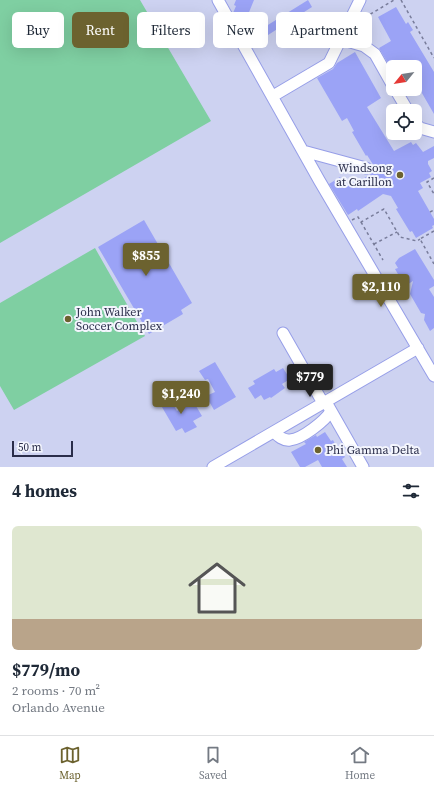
<!DOCTYPE html>
<html lang="en">
<head>
<meta charset="utf-8">
<style>
  :root { --surface:#fff; --page:#f2f2f3; --text:#1f2937; --muted:#747a83; --line:#e0e1e3; --accent:#6c622f }
  body { margin:0; font-family:"Source Serif 4",serif; background:var(--page); color:var(--text); height:100vh; display:flex; flex-direction:column; font-size:15px; white-space:nowrap }
  * { box-sizing:border-box; margin:0 }
  p { font-size:13px; color:var(--muted) }
  .icon { flex:none; width:22px; height:22px; fill:none; stroke:currentColor; stroke-width:2; stroke-linecap:round; stroke-linejoin:round }
  .map { position:relative; height:467px; overflow:hidden }
  .panel { display:flex; flex-direction:column; background:var(--surface); flex:1 }
  .panel>* { flex:none }
  .hud { position:absolute; left:12px; top:12px; width:410px; height:36px; display:flex; gap:8px }
  .needle { width:26px; rotate:240deg }
  .controls { position:absolute; left:386px; top:60px; display:grid; gap:8px }
  .controls a { display:grid; place-items:center; width:36px; height:36px; border-radius:6px; background:var(--surface); box-shadow:0 4px 16px #0002; font-size:20px }
  .scale { position:absolute; left:12px; bottom:10px; width:61px; box-sizing:border-box; padding-left:4px; border:2px solid #2a2d4a; border-top:0; font-size:11px; line-height:14px; white-space:nowrap; color:#2a2d4a; -webkit-text-stroke:3px #f3f5fd; paint-order:stroke }
  .price { position:absolute; translate:-50% -34px; padding:0 9px; border-radius:4px; background:var(--accent); color:#fff; font-size:13px; line-height:26px; filter:drop-shadow(0 1px 2px #0008) }
  .price::after { content:''; position:absolute; left:50%; top:24px; width:12px; height:9px; margin-left:-6px; background:inherit; clip-path:polygon(0 0,100% 0,50% 100%) }
  .price.on { background:#222; color:#fff }
  ul { padding:0; list-style:none }
  li { display:grid; align-content:center; gap:8px; height:212px; padding:0 12px }
  li span { display:grid; place-items:center; height:124px; border-radius:6px; color:#555 }
  li>.icon { margin-inline-start:auto }
  span .icon { width:72px; height:72px; fill:#fffc; stroke-width:1 }
  li b { font-size:17px }
  h2 { display:flex; justify-content:space-between; align-items:center; height:48px; padding:0 12px; font-size:17px }
  .pill { padding:0 14px; border-radius:6px; background:var(--surface); box-shadow:0 4px 16px #0002; font-size:14px; line-height:36px }
  .pill.on { background:var(--accent); color:#fff }
  .dock { display:flex; justify-content:space-around; align-items:center; height:56px; border-top:1px solid var(--line); background:var(--surface); font-size:11px; color:var(--muted) }
  .dock a { display:grid; justify-items:center; gap:2px }
  .dock .on { color:var(--accent) }
  .map>svg:first-child { display:block }
  .green { fill:#7fcfa2 }
  .building { fill:#9ba3f6 }
  .lines { fill:none; stroke-linecap:round; stroke-linejoin:round }
  .minor-casing { stroke:#969ee8; stroke-width:13 }
  .path { stroke:#787c9a; stroke-width:1.5; stroke-dasharray:3 3; stroke-linecap:butt }
  .minor { stroke:#fff; stroke-width:11 }
  .poi-dot { fill:#6c622f; stroke:#f3f5fd; stroke-width:1.5 }
  .labels { text-anchor:middle; stroke-width:4; stroke-linejoin:round; paint-order:stroke }
  .poi-label { font-size:12px; fill:#2a2d4a; stroke:#f3f5fd; text-anchor:start }
</style>
</head>
<body>
<div class="map">
<svg width="434" height="467" viewBox="0 0 434 467">
  <rect width="100%" height="100%" fill="#cdd2f1"/>
  <!-- green -->
  <path class="green" d="M 0,0 L 140,0 L 211,121 L 0,243 Z
    M 95,248 L 145,336 L 14,410 L 0,386 L 0,303 Z"/>
  <!-- building -->
  <path class="building" d="M 236,0 L 254,0 L 245,22 L 236,18 L 233,13 L 236,6 L 234,5 Z
    M 308,0 L 312,7 L 268,35 L 263,28 Z
    M 396,7 L 406,24 L 408,22 L 413,30 L 410,32 L 434,72 L 434,114 L 415,81 L 415,67 L 393,67 L 393,72 L 379,48 L 391,41 L 378,17 Z
    M 355,52 L 381,98 L 367,107 L 394,151 L 411,142 L 413,145 L 416,143 L 423,152 L 434,146 L 434,158 L 428,161 L 428,164 L 432,171 L 429,173 L 431,177 L 420,183 L 423,188 L 418,191 L 434,219 L 434,225 L 432,226 L 433,228 L 416,238 L 412,231 L 410,232 L 396,209 L 398,208 L 391,196 L 383,194 L 358,211 L 357,209 L 348,215 L 329,184 L 340,177 L 346,187 L 358,180 L 359,181 L 371,174 L 374,166 L 367,155 L 366,156 L 352,132 L 354,131 L 347,118 L 342,121 L 317,78 L 333,69 L 337,63 Z
    M 144,220 L 192,303 L 181,310 L 183,314 L 149,334 L 98,247 Z
    M 415,249 L 434,280 L 434,286 L 429,289 L 434,297 L 434,328 L 430,331 L 424,320 L 425,314 L 421,313 L 410,294 L 413,281 L 405,286 L 395,269 L 398,268 L 395,263 L 399,258 Z
    M 215,362 L 236,397 L 214,410 L 206,396 L 215,392 L 208,379 L 205,380 L 199,371 Z
    M 283,368 L 290,379 L 282,384 L 285,388 L 271,398 L 270,397 L 264,400 L 261,395 L 255,399 L 248,388 L 255,384 L 253,381 L 274,369 L 276,372 Z
    M 168,396 L 177,411 L 193,401 L 202,416 L 193,421 L 197,427 L 185,433 L 182,428 L 176,431 L 159,402 Z
    M 325,432 L 331,441 L 333,440 L 337,448 L 339,447 L 345,457 L 342,459 L 347,467 L 322,467 L 318,460 L 305,467 L 300,467 L 291,452 L 306,444 L 304,442 L 316,435 L 317,437 Z"/>
  <g class="lines">
    <!-- minor casing -->
    <g class="minor-casing">
      <path id="minor" d="M 218,0 L 319,180 L 434,376
        M 340,39 L 364,46 L 375,54 L 393,86
        M 395,89 L 408,111
        M 273,96 L 329,63 L 360,0
        M 415,123 L 420,128 L 434,132
        M 303,151 L 366,168
        M 283,333 L 323,403
        M 326,402 L 363,467
        M 274,432 C 278,436 283,441 290,440 C 302,439 325,421 331,411
        M 213,467 L 418,348"/>
    </g>
    <!-- path -->
    <path class="path" d="M 401,0 L 434,58
      M 365,13 L 369,15 L 394,0
      M 434,178 L 427,182 L 434,194
      M 430,212 L 434,210
      M 352,220 L 358,217 L 361,222 L 384,209 L 400,237 L 417,241 L 420,239
      M 361,222 L 383,260
      M 434,231 L 420,239 L 434,264
      M 374,244 L 397,232"/>
    <!-- minor -->
    <use href="#minor" class="minor"/>
  </g>
  <!-- markers -->
  <g class="poi-dot">
    <circle cx="400" cy="175" r="4"/>
    <circle cx="68" cy="319" r="4"/>
    <circle cx="318" cy="450" r="4"/>
  </g>
  <g class="labels">
    <!-- poi labels -->
    <g class="poi-label">
      <text x="392" y="172" text-anchor="end">Windsong<tspan x="392" dy="14">at Carillon</tspan></text>
      <text x="76" y="316">John Walker<tspan x="76" dy="14">Soccer Complex</tspan></text>
      <text x="326" y="454">Phi Gamma Delta</text>
    </g>
  </g>
</svg>
<div class="controls">
<a><svg class="needle" viewBox="-14 -14 28 28"><path d="M0-13l5 13h-10z" fill="#e53935"/><path d="M0 13l5-13h-10z" fill="#747a83"/></svg></a>
<a><svg class="icon" aria-label="locate" viewBox="0 0 24 24"><circle cx="12" cy="12" r="6"/><path d="M12 2v4M12 18v4M2 12h4M18 12h4"/></svg></a>
</div>
<div class="scale">50 m</div>
<b class="price" style="left:146px;top:277px">$855</b>
<b class="price" style="left:381px;top:308px">$2,110</b>
<b class="price on" style="left:310px;top:398px">$779</b>
<b class="price" style="left:181px;top:415px">$1,240</b>
<div class="hud">
<a class="pill">Buy</a>
<a class="pill on">Rent</a>
<a class="pill">Filters</a>
<a class="pill">New</a>
<a class="pill">Apartment</a>
</div>
</div>
<section class="panel">
<h2>4 homes<svg class="icon" aria-label="filters" viewBox="0 0 24 24"><path d="M4 7h16M4 17h16"/><circle cx="9" cy="7" r="2"/><circle cx="15" cy="17" r="2"/></svg></h2>
<ul>
<li><span style="background:linear-gradient(#dfe7d0 75%,#b9a48a 0)"><svg class="icon" aria-label="home" viewBox="0 0 24 24"><path d="M3 11l9-7 9 7M6 9v11h12V9"/></svg></span><div><b>$779/mo</b><p>2 rooms · 70 m²</p><p>Orlando Avenue</p></div></li>
</ul>
</section>
<nav class="dock">
<a class="on"><svg class="icon" aria-label="map" viewBox="0 0 24 24"><path d="M3 6l6-2 6 2 6-2v14l-6 2-6-2-6 2zM9 4v14M15 6v14"/></svg>Map</a>
<a><svg class="icon" aria-label="saved" viewBox="0 0 24 24"><path d="M7 4h10v16l-5-4-5 4z"/></svg>Saved</a>
<a><svg class="icon" aria-label="home" viewBox="0 0 24 24"><path d="M3 11l9-7 9 7M6 9v11h12V9"/></svg>Home</a>
</nav>
</body>
</html>
